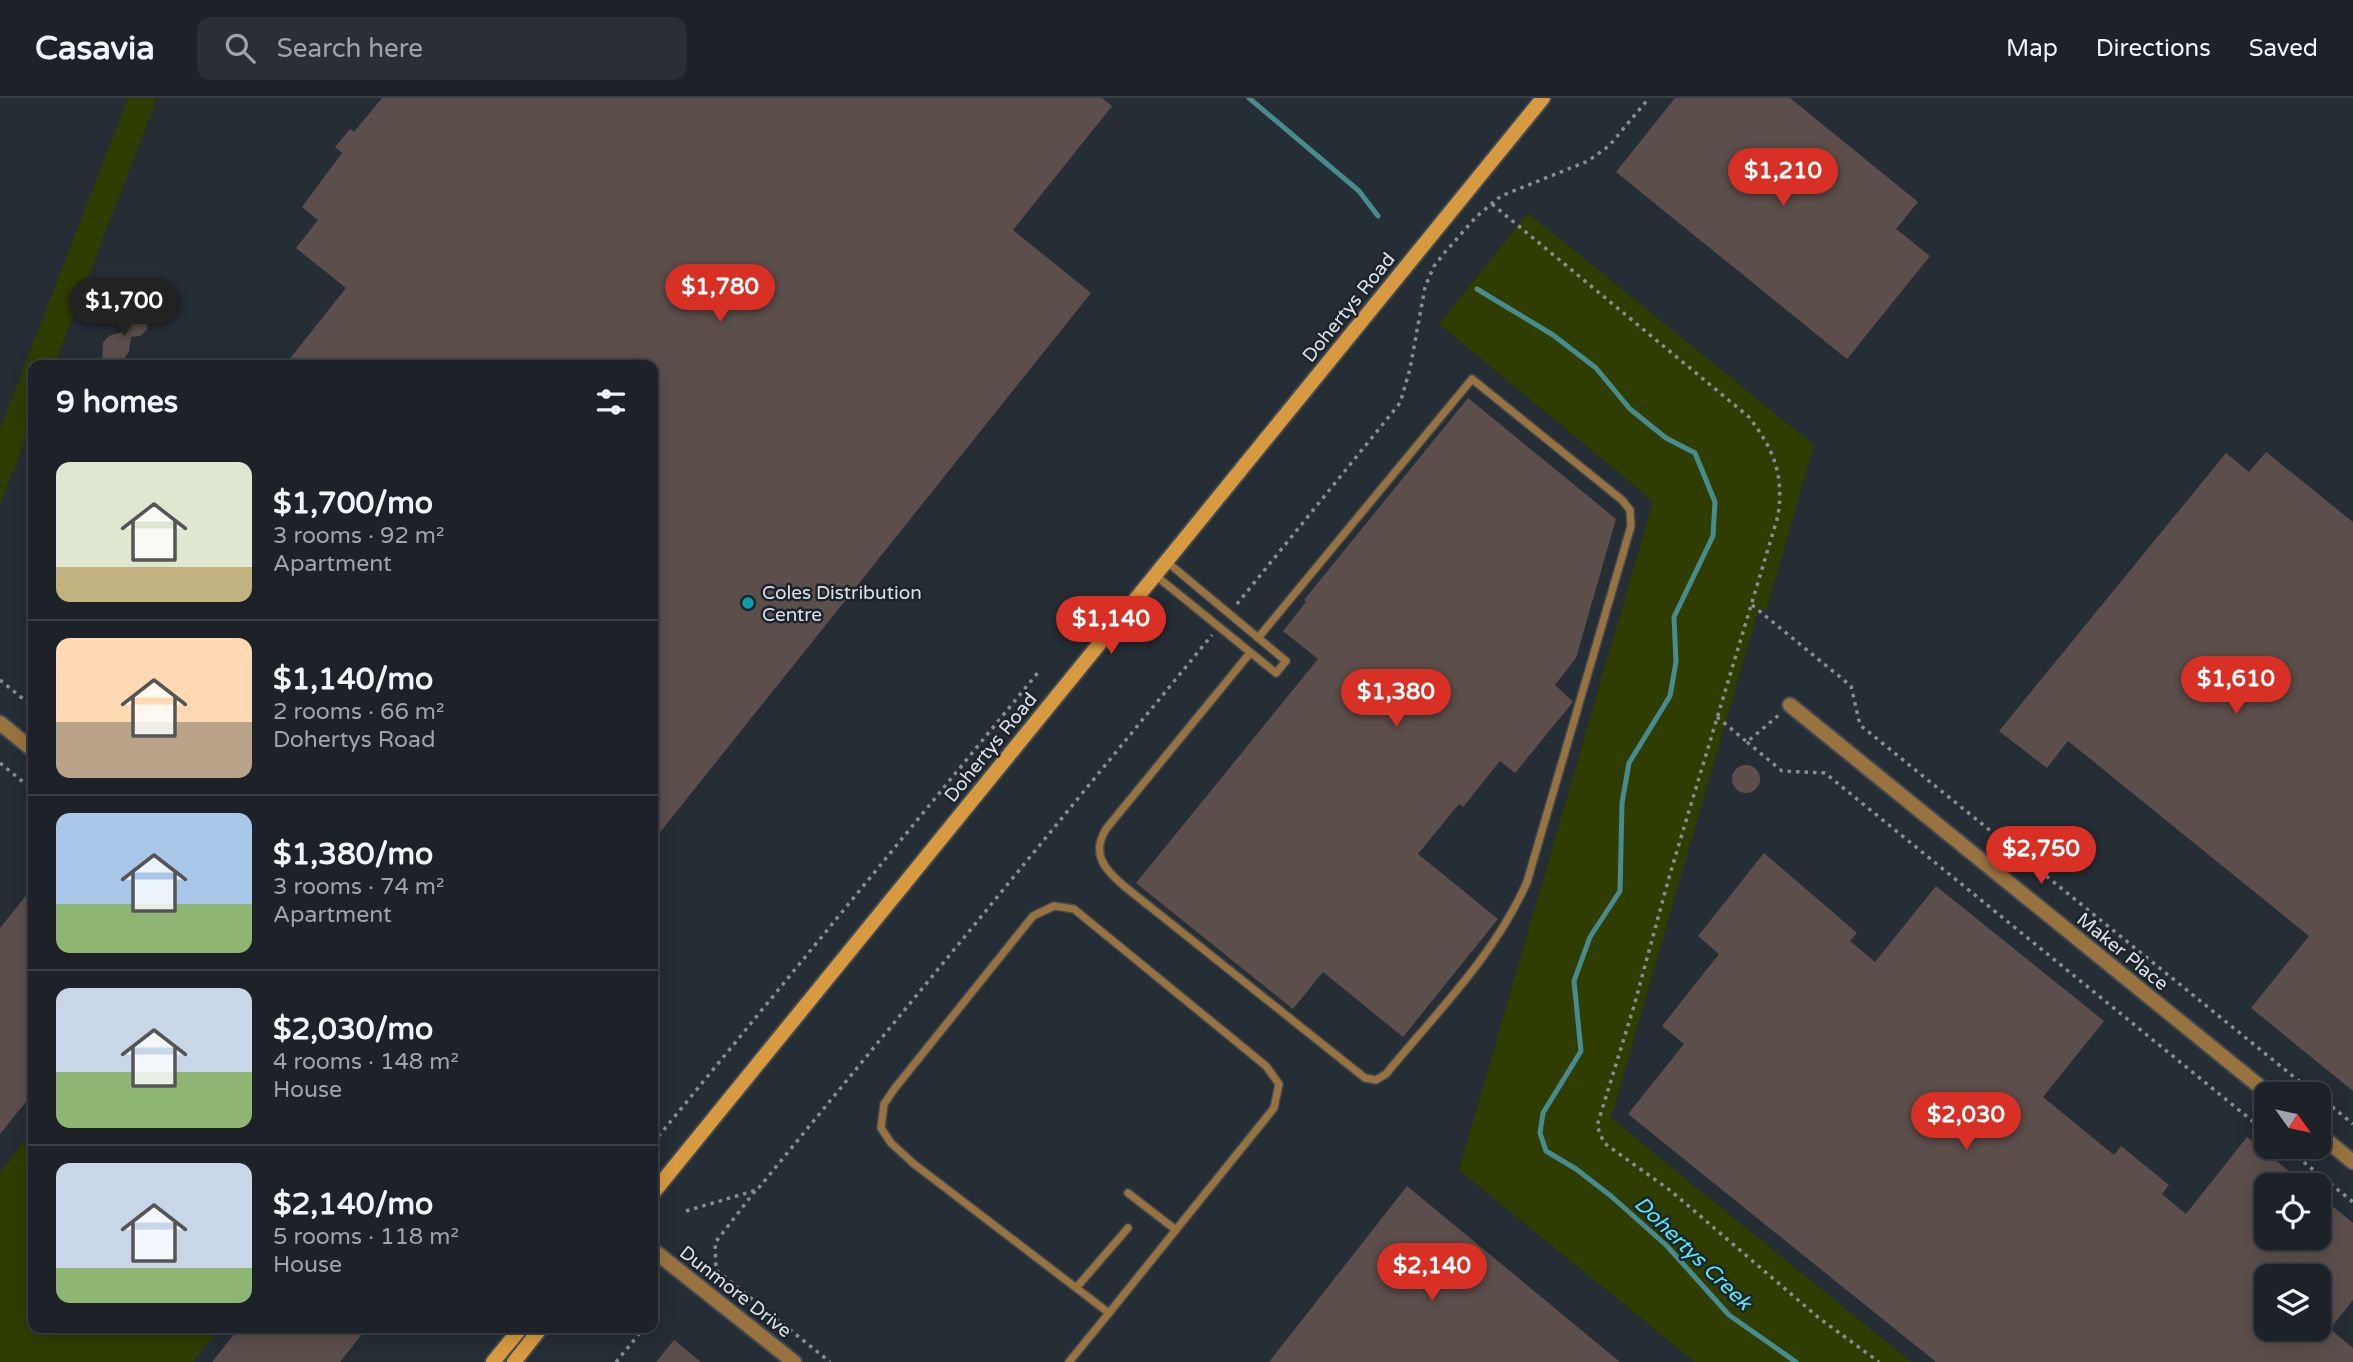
<!DOCTYPE html>
<html lang="en">
<head>
<meta charset="utf-8">
<style>
  :root { --surface:#1c2228; --page:#292f34; --text:#f1f3f6; --muted:#a0a4a8; --line:#3a3f45; --accent:#d93025 }
  body { margin:0; font-family:"Varela Round",sans-serif; background:var(--page); color:var(--text); height:100vh; display:flex; flex-direction:column; font-size:26px; white-space:nowrap }
  * { box-sizing:border-box; margin:0 }
  p { font-size:23px; color:var(--muted) }
  .icon { flex:none; width:38px; height:38px; fill:none; stroke:currentColor; stroke-width:2; stroke-linecap:round; stroke-linejoin:round }
  .map { position:relative; flex:1; overflow:hidden }
  .drawer { position:absolute; left:28px; top:262px; width:630px; height:973px; display:flex; flex-direction:column; background:var(--surface); border-radius:14px; box-shadow:0 4px 18px #0003,0 0 0 2px var(--line) }
  .drawer>* { flex:none }
  .needle { width:46px; rotate:123deg }
  .tools { position:absolute; left:2254px; top:984px; display:grid; gap:14px }
  .tools a { display:grid; place-items:center; width:77px; height:77px; border-radius:14px; background:var(--surface); box-shadow:0 4px 18px #0003,0 0 0 2px var(--line); font-size:35px }
  .price { position:absolute; translate:-50% -60px; padding:0 16px; border-radius:24px; background:var(--accent); color:#fff; font-size:23px; line-height:46px; filter:drop-shadow(0 2px 4px #0008) }
  .price::after { content:''; position:absolute; left:50%; top:42px; width:21px; height:16px; margin-left:-10px; background:inherit; clip-path:polygon(0 0,100% 0,50% 100%) }
  .price.selected { background:#222; color:#fff }
  ul { padding:0; list-style:none }
  li { display:flex; align-items:center; gap:21px; height:175px; padding:0 28px }
  li+li { border-top:2px solid var(--line) }
  li span { display:grid; place-items:center; flex:none; width:196px; height:140px; border-radius:14px; color:#555 }
  li>.icon { margin-inline-start:auto }
  span .icon { width:84px; height:84px; fill:#fffc; stroke-width:1 }
  li b { font-size:30px }
  h2 { display:flex; justify-content:space-between; align-items:center; height:84px; padding:0 28px; font-size:30px }
  header { display:flex; align-items:center; gap:42px; box-sizing:border-box; height:98px; padding:0 35px; background:var(--surface); border-bottom:2px solid var(--line) }
  header strong { font-size:33px }
  nav { display:flex; gap:38px; margin-inline-start:auto; font-size:24px }
  .search { width:490px; height:63px; background:var(--page); display:flex; align-items:center; gap:18px; box-sizing:border-box; padding:0 24px; border-radius:14px; color:var(--muted); font-size:26px }
  .map>svg:first-child { display:block }
  .green { fill:#2f3d01 }
  .lines { fill:none; stroke-linecap:round; stroke-linejoin:round }
  .stream { stroke:#488b8e; stroke-width:5 }
  .building { fill:#5c4f4b; fill-rule:evenodd }
  .service-casing { stroke:#424a51; stroke-width:10 }
  .minor-casing { stroke:#424a51; stroke-width:18 }
  .secondary-casing { stroke:#424a51; stroke-width:18 }
  .path { stroke:#878d94; stroke-width:3.5; stroke-dasharray:3.5 5; stroke-linecap:butt }
  .service { stroke:#99733f; stroke-width:7 }
  .minor { stroke:#99733f; stroke-width:14 }
  .secondary { stroke:#d89a40; stroke-width:14 }
  .culture-dot { fill:#0f9aa8; stroke:#1b232b; stroke-width:2.5 }
  .labels { text-anchor:middle; stroke-width:5; stroke-linejoin:round; paint-order:stroke }
  .street-label { font-size:19px; fill:#dce1e7; stroke:#1b232b }
  .poi-label { font-size:19px; fill:#dce1e7; stroke:#1b232b; text-anchor:start }
  .water-label { font-size:21px; font-style:italic; fill:#54edf0; stroke:#1b232b }
</style>
</head>
<body>
<header>
<strong>Casavia</strong>
<div class="search"><svg class="icon" aria-label="search" viewBox="0 0 24 24"><circle cx="10" cy="10" r="6"/><path d="M15 15l6 6"/></svg>Search here</div>
<nav><a>Map</a><a>Directions</a><a>Saved</a></nav>
</header>
<div class="map">
<svg width="2353" height="1264" viewBox="0 0 2353 1264">
  <rect width="100%" height="100%" fill="#252d35"/>
  <!-- green -->
  <path class="green" d="M 128,0 L 157,0 L 54,268 L 33,268 L 33,321 L 0,407 L 0,331 Z
    M 1528,115 L 1814,347 L 1766,513 L 1759,509 L 1611,1020 L 1911,1264 L 1695,1264 L 1459,1072 L 1653,403 L 1439,226 Z
    M 33,1033 L 33,1230 L 220,1230 L 193,1264 L 0,1264 L 0,1074 Z"/>
  <g class="lines">
    <!-- stream -->
    <path class="stream" d="M 1249,0 L 1359,93 L 1378,118
      M 1477,191 L 1553,237 L 1596,270 L 1630,311 L 1666,340 L 1695,355 L 1715,404 L 1713,438 L 1674,519 L 1676,564 L 1670,598 L 1629,665 L 1622,705 L 1620,793 L 1590,839 L 1574,883 L 1581,953 L 1543,1015 L 1540,1035 L 1546,1053 L 1576,1071 L 1611,1098 L 1667,1148 L 1729,1217 L 1796,1264"/>
  </g>
  <!-- building -->
  <path class="building" d="M 382,0 L 1102,0 L 1112,8 L 1013,132 L 1091,195 L 653,743 L 653,268 L 284,268 L 346,190 L 296,150 L 318,122 L 302,109 L 342,55 L 335,49 L 350,31 L 354,34 Z
    M 1675,0 L 1790,0 L 1918,104 L 1896,131 L 1930,158 L 1847,261 L 1616,74 Z
    M 138,210 L 149,218 L 147,232 L 140,238 L 131,239 L 129,254 L 118,268 L 102,268 L 103,244 L 109,238 L 122,234 L 122,222 L 126,214 Z
    M 1468,300 L 1616,421 L 1576,560 L 1555,587 L 1573,604 L 1515,675 L 1500,663 L 1463,709 L 1459,706 L 1418,756 L 1498,821 L 1403,939 L 1323,874 L 1293,911 L 1136,785 L 1318,561 L 1283,533 L 1306,504 L 1304,502 Z
    M 2266,354 L 2353,424 L 2353,993 L 2251,910 L 2309,838 L 2068,643 L 2047,670 L 1999,633 L 2226,355 L 2249,374 Z
    M1732 681a14 14 0 1 1 28 0a14 14 0 1 1-28 0Z
    M 1764,755 L 1857,835 L 1850,843 L 1875,864 L 1936,788 L 2104,923 L 2043,999 L 2114,1057 L 2121,1048 L 2169,1087 L 2162,1096 L 2186,1116 L 2247,1039 L 2306,1087 L 2266,1087 L 2266,1139 L 2319,1139 L 2319,1097 L 2353,1125 L 2353,1202 L 2330,1231 L 2353,1250 L 2353,1264 L 1936,1264 L 1628,1016 L 1684,946 L 1662,928 L 1719,856 L 1698,838 ZM 2266,1178 L 2319,1178 L 2319,1230 L 2266,1230 Z
    M 33,789 L 33,995 L 0,1036 L 0,830 Z
    M 1407,1088 L 1620,1264 L 1269,1264 Z
    M 239,1230 L 367,1230 L 340,1264 L 212,1264 Z
    M 674,1242 L 701,1264 L 656,1264 Z"/>
  <g class="lines">
    <!-- service casing -->
    <g class="service-casing">
      <path id="service" d="M 1155,477 L 1276,575 L 1286,563 L 1167,464
        M 1250,555 L 1106,731 C 1091,756 1104,771 1124,788 L 1365,980 L 1376,982 L 1386,976 C 1436,915 1495,857 1527,784 L 1631,428 L 1630,412 L 1622,402 L 1472,281 L 1258,540
        M 1128,1095 L 1176,1132
        M 1076,1190 L 1128,1130
        M 1069,1264 L 1109,1215 L 914,1066 L 891,1045 L 881,1030 L 884,1006 L 895,990 L 1033,818 L 1054,808 L 1074,811 L 1266,968 L 1279,986 L 1274,1010 L 1109,1215"/>
    </g>
    <!-- minor casing -->
    <g class="minor-casing">
      <path id="minor" d="M 1790,607 L 2269,996
        M 0,625 L 33,652
        M 2319,1036 L 2353,1064
        M 653,1152 L 794,1264"/>
    </g>
    <!-- secondary casing -->
    <g class="secondary-casing">
      <path id="secondary" d="M 653,1095 L 1543,0
        M 493,1264 L 521,1230
        M 514,1264 L 541,1230"/>
    </g>
    <!-- path -->
    <path class="path" d="M 1492,106 L 1749,319 C 1774,352 1784,376 1778,418 L 1670,776 L 1634,908 L 1597,1028 L 1604,1045 L 1671,1093 L 1819,1220 L 1879,1264
      M 1237,506 L 1400,305 L 1410,271 L 1425,189 L 1434,168 L 1446,153 L 1477,118 L 1501,98 L 1588,63 L 1609,48 L 1649,0
      M 1752,507 L 1851,588 L 1860,627 L 2315,996
      M 0,582 L 33,609
      M 1717,619 L 1747,644 L 1780,616
      M 1747,644 L 1782,673 L 1825,675 L 2266,1034
      M 0,665 L 33,692
      M 2319,998 L 2353,1026
      M 653,1045 L 1040,572
      M 2284,1048 L 2353,1104
      M 755,1093 L 715,1145 L 716,1172 L 830,1264
      M 686,1113 L 757,1092 L 1212,537
      M 616,1264 L 644,1230"/>
    <!-- service -->
    <use href="#service" class="service"/>
    <!-- minor -->
    <use href="#minor" class="minor"/>
    <!-- secondary -->
    <use href="#secondary" class="secondary"/>
  </g>
  <!-- markers -->
  <circle class="culture-dot" cx="748" cy="505" r="7"/>
  <g class="labels">
    <!-- street labels -->
    <g class="street-label">
      <text transform="translate(1348 209) rotate(-51)" y="7">Dohertys Road</text>
      <text transform="translate(990 649) rotate(-51)" y="7">Dohertys Road</text>
      <text transform="translate(2123 853) rotate(39)" y="7">Maker Place</text>
      <text transform="translate(736 1193) rotate(38)" y="7">Dunmore Drive</text>
    </g>
    <!-- poi labels -->
    <g class="poi-label">
      <text x="762" y="501">Coles Distribution<tspan x="762" dy="22">Centre</tspan></text>
    </g>
    <!-- water labels -->
    <g class="water-label">
      <text transform="translate(1693 1155) rotate(44)" y="7">Dohertys Creek</text>
    </g>
  </g>
</svg>
<div class="tools">
<a><svg class="needle" viewBox="-14 -14 28 28"><path d="M0-13l5 13h-10z" fill="#e53935"/><path d="M0 13l5-13h-10z" fill="#a0a4a8"/></svg></a>
<a><svg class="icon" aria-label="locate" viewBox="0 0 24 24"><circle cx="12" cy="12" r="6"/><path d="M12 2v4M12 18v4M2 12h4M18 12h4"/></svg></a>
<a><svg class="icon" aria-label="layers" viewBox="0 0 24 24"><path d="M12 4l9 5-9 5-9-5zM3 14l9 5 9-5"/></svg></a>
</div>
<b class="price" style="left:1783px;top:110px">$1,210</b>
<b class="price" style="left:720px;top:226px">$1,780</b>
<b class="price selected" style="left:124px;top:240px">$1,700</b>
<b class="price" style="left:1111px;top:558px">$1,140</b>
<b class="price" style="left:2236px;top:618px">$1,610</b>
<b class="price" style="left:1396px;top:631px">$1,380</b>
<b class="price" style="left:2041px;top:788px">$2,750</b>
<b class="price" style="left:1966px;top:1054px">$2,030</b>
<b class="price" style="left:1432px;top:1205px">$2,140</b>
<section class="drawer">
<h2>9 homes<svg class="icon" aria-label="filters" viewBox="0 0 24 24"><path d="M4 7h16M4 17h16"/><circle cx="9" cy="7" r="2"/><circle cx="15" cy="17" r="2"/></svg></h2>
<ul>
<li><span style="background:linear-gradient(#dfe7d0 75%,#c2b280 0)"><svg class="icon" aria-label="home" viewBox="0 0 24 24"><path d="M3 11l9-7 9 7M6 9v11h12V9"/></svg></span><div><b>$1,700/mo</b><p>3 rooms · 92 m²</p><p>Apartment</p></div></li>
<li><span style="background:linear-gradient(#ffd9b3 60%,#b9a48a 0)"><svg class="icon" aria-label="home" viewBox="0 0 24 24"><path d="M3 11l9-7 9 7M6 9v11h12V9"/></svg></span><div><b>$1,140/mo</b><p>2 rooms · 66 m²</p><p>Dohertys Road</p></div></li>
<li><span style="background:linear-gradient(#a9c7e8 65%,#8fb573 0)"><svg class="icon" aria-label="home" viewBox="0 0 24 24"><path d="M3 11l9-7 9 7M6 9v11h12V9"/></svg></span><div><b>$1,380/mo</b><p>3 rooms · 74 m²</p><p>Apartment</p></div></li>
<li><span style="background:linear-gradient(#c9d6e8 60%,#8fb573 0)"><svg class="icon" aria-label="home" viewBox="0 0 24 24"><path d="M3 11l9-7 9 7M6 9v11h12V9"/></svg></span><div><b>$2,030/mo</b><p>4 rooms · 148 m²</p><p>House</p></div></li>
<li><span style="background:linear-gradient(#c9d6e8 75%,#8fb573 0)"><svg class="icon" aria-label="home" viewBox="0 0 24 24"><path d="M3 11l9-7 9 7M6 9v11h12V9"/></svg></span><div><b>$2,140/mo</b><p>5 rooms · 118 m²</p><p>House</p></div></li>
</ul>
</section>
</div>
</body>
</html>
